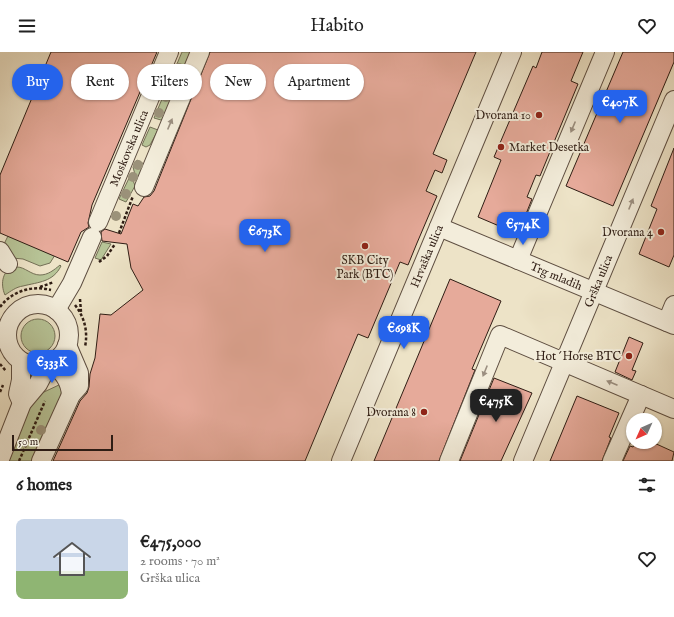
<!DOCTYPE html>
<html lang="en">
<head>
<meta charset="utf-8">
<style>
  :root { --surface:#fff; --page:#f2f2f2; --text:#222; --muted:#767676; --accent:#2563eb }
  body { margin:0; font-family:"IM FELL English",serif; background:var(--page); color:var(--text); height:100vh; display:flex; flex-direction:column; font-size:15px; white-space:nowrap }
  * { box-sizing:border-box; margin:0 }
  p { font-size:13px; color:var(--muted) }
  .icon { flex:none; width:22px; height:22px; fill:none; stroke:currentColor; stroke-width:2; stroke-linecap:round; stroke-linejoin:round }
  .map { position:relative; height:409px; overflow:hidden }
  .sheet { display:flex; flex-direction:column; background:var(--surface); flex:1 }
  .sheet>* { flex:none }
  .banner { position:absolute; left:12px; top:12px; width:400px; height:36px; display:flex; gap:8px }
  .needle { width:26px; rotate:225deg }
  .buttons { position:absolute; left:626px; top:361px; display:grid; gap:8px }
  .buttons a { display:grid; place-items:center; width:36px; height:36px; border-radius:50%; background:var(--surface); box-shadow:0 1px 3px #0004; font-size:20px }
  .scale { position:absolute; left:12px; bottom:10px; width:101px; box-sizing:border-box; padding-left:4px; border:2px solid #2f1d14; border-top:0; font-size:11px; line-height:14px; white-space:nowrap; color:#2f1d14; -webkit-text-stroke:3px #f3eddb; paint-order:stroke }
  .price { position:absolute; translate:-50% -34px; padding:0 9px; border-radius:8px; background:var(--accent); color:#fff; font-size:13px; line-height:26px; filter:drop-shadow(0 1px 2px #0008) }
  .price::after { content:''; position:absolute; left:50%; top:24px; width:12px; height:9px; margin-left:-6px; background:inherit; clip-path:polygon(0 0,100% 0,50% 100%) }
  .price.on { background:#222; color:#fff }
  ul { padding:0; list-style:none }
  li { display:flex; align-items:center; gap:12px; height:100px; padding:0 16px }
  li span { display:grid; place-items:center; flex:none; width:112px; height:80px; border-radius:8px; color:#555 }
  li>.icon { margin-inline-start:auto }
  span .icon { width:48px; height:48px; fill:#fffc; stroke-width:1 }
  li b { font-size:17px }
  h2 { display:flex; justify-content:space-between; align-items:center; height:48px; padding:0 16px; font-size:17px }
  .tag { padding:0 14px; border-radius:18px; background:var(--surface); box-shadow:0 1px 3px #0004; font-size:14px; line-height:36px }
  .tag.on { background:var(--accent); color:#fff }
  header { display:flex; justify-content:space-between; align-items:center; height:52px; padding:0 16px; background:var(--surface); font-size:18px; font-weight:600 }
  .map>svg:first-child { display:block }
  .green { fill:#b7c497; stroke:#737056 }
  .building { fill:#e6aa9a; stroke:#2f1d14 }
  .lines { fill:none; stroke-linecap:round; stroke-linejoin:round }
  .minor-casing { stroke:#5e4e41; stroke-width:20 }
  .path { stroke:#2f1d14; stroke-width:2.5; stroke-dasharray:3 2; stroke-linecap:butt }
  .minor { stroke:#f3eddb; stroke-width:18 }
  .tree { fill:#9b927a }
  .oneway { fill:#9b8f81 }
  .poi-dot { fill:#8f2418; stroke:#f3eddb; stroke-width:1.5 }
  .labels { text-anchor:middle; stroke-width:4; stroke-linejoin:round; paint-order:stroke }
  .poi-label { font-size:12px; fill:#2f1d14; stroke:#f3eddb; text-anchor:end }
  .street-label { font-size:12px; fill:#2f1d14; stroke:#f3eddb }
</style>
</head>
<body>
<header><svg class="icon" aria-label="menu" viewBox="0 0 24 24"><path d="M4 6h16M4 12h16M4 18h16"/></svg>Habito<svg class="icon" aria-label="heart" viewBox="0 0 24 24"><path d="M12 20l-8-8c-3-5 5-10 8-4 3-6 11-1 8 4z"/></svg></header>
<div class="map">
<svg width="674" height="409" viewBox="0 0 674 409">
  <rect width="100%" height="100%" fill="#ede3c7"/>
  <filter id="stains"><feTurbulence type="fractalNoise" baseFrequency=".005" numOctaves="4"/><feColorMatrix values="0 0 0 0 .2 0 0 0 0 .09 0 0 0 0 .02 0 0 0 .5 -.17"/></filter>
  <radialGradient id="worn" r=".72"><stop offset=".6" stop-color="#630" stop-opacity="0"/><stop offset="1" stop-color="#630" stop-opacity=".3"/></radialGradient>
  <!-- green -->
  <path class="green" d="M 182,0 L 192,0 L 164,67 L 161,68 L 154,66 Z
    M 150,75 L 158,78 L 150,93 L 146,95 L 142,93 Z
    M 137,108 L 144,112 L 137,130 L 133,115 Z
    M 131,122 L 135,134 L 126,150 L 119,147 Z
    M 8,184 L 55,203 L 50,211 L 40,214 L 23,207 L 12,206 L 3,194 Z
    M 102,190 L 111,192 L 101,208 L 95,206 Z
    M 60,213 L 61,214 C 53,230 39,230 23,234 C 16,235 11,239 5,243 C 0,232 2,216 17,215 C 25,215 31,223 40,223 C 48,223 54,218 60,213 Z
    M21 284a17 17 0 1 1 34 0a17 17 0 1 1-34 0Z
    M 61,332 L 64,340 L 34,409 L 9,409 L 30,354 L 39,340 L 44,340 Z"/>
  <!-- building -->
  <path class="building" d="M 51,0 L 157,0 L 92,153 L 88,171 L 89,175 L 81,180 L 68,210 L 0,181 L 0,123 Z
    M 210,0 L 476,0 L 433,102 L 447,108 L 442,121 L 435,118 L 426,139 L 437,144 L 417,191 L 408,213 L 400,210 L 368,286 L 358,282 L 305,409 L 53,409 L 80,349 L 87,341 L 89,335 L 90,322 L 95,306 L 100,262 L 111,263 L 143,238 L 131,216 L 127,192 L 102,189 L 101,180 L 105,177 L 121,182 L 133,152 L 138,154 L 144,145 L 150,144 L 154,139 Z
    M 542,0 L 583,0 L 571,29 L 578,32 L 540,124 L 536,123 L 527,145 L 532,147 L 518,182 L 478,165 L 501,108 L 494,105 L 533,14 L 536,16 Z
    M 623,0 L 674,0 L 674,10 L 613,154 L 566,134 Z
    M 674,96 L 674,203 L 669,215 L 639,202 L 657,157 L 651,154 Z
    M 450,227 L 501,249 L 472,317 L 475,318 L 439,409 L 374,409 Z
    M 629,285 L 643,291 L 632,318 L 636,319 L 632,328 L 615,320 Z
    M 494,326 L 532,341 L 501,409 L 460,409 Z
    M 577,344 L 619,361 L 609,385 L 611,386 L 602,409 L 550,409 Z
    M 636,390 L 652,390 L 674,400 L 672,409 L 623,409 L 630,394 L 633,395 Z"/>
  <g class="lines">
    <!-- minor casing -->
    <g class="minor-casing">
      <g id="minor">
        <path d="M 144,135 L 200,0"/>
        <path id="s1" d="M 98,170 L 169,0"/>
        <path id="s2" d="M 439,175 L 674,273"/>
        <path d="M 0,199 L 8,212"/>
        <path d="M 518,208 L 605,0"/>
        <circle cx="38" cy="283" r="31"/>
        <path d="M 56,258 L 72,231 L 92,185"/>
        <path d="M 667,270 L 674,253"/>
        <path d="M 21,309 L 21,328 L 18,342 L 22,351"/>
        <path d="M 53,311 C 63,321 70,328 71,343"/>
        <path d="M 0,407 L 22,351 L 38,332 L 48,313"/>
        <path d="M 41,409 L 71,343 L 79,334 L 79,321 L 67,293"/>
        <path id="s3" d="M 341,409 L 512,0"/>
        <path d="M 449,409 L 500,283 L 674,357"/>
        <path id="s4" d="M 523,409 L 674,48"/>
        <path d="M 612,409 L 641,343"/>
      </g>
    </g>
    <!-- path -->
    <path class="path" d="M 119,181 L 133,144
      M 99,210 L 107,204 L 115,192
      M 40,235 L 54,230
      M 80,247 L 81,260
      M 75,253 C 85,266 88,280 85,295
      M 0,255 C 12,239 32,233 51,238
      M 0,312 L 6,319
      M 0,340 L 3,333
      M 19,409 L 45,349"/>
    <!-- minor -->
    <use href="#minor" class="minor"/>
  </g>
  <!-- trees -->
  <g class="tree">
    <circle cx="179" cy="16" r="5"/>
    <circle cx="171" cy="34" r="5"/>
    <circle cx="166" cy="45" r="5"/>
    <circle cx="159" cy="61" r="5"/>
    <circle cx="138" cy="113" r="5"/>
    <circle cx="133" cy="125" r="5"/>
    <circle cx="126" cy="142" r="5"/>
    <circle cx="116" cy="164" r="5"/>
    <circle cx="41" cy="378" r="5"/>
  </g>
  <!-- one-way arrows -->
  <defs><path id="oneway-solid" d="M-6-.8H1V-3.2L6.5 0L1 3.2V.8H-6Z"/></defs>
  <g class="oneway">
    <use href="#oneway-solid" transform="translate(170 72) rotate(-67)"/>
    <use href="#oneway-solid" transform="translate(573 75) rotate(113)"/>
    <use href="#oneway-solid" transform="translate(631 152) rotate(-68)"/>
    <use href="#oneway-solid" transform="translate(485 319) rotate(112)"/>
    <use href="#oneway-solid" transform="translate(612 331) rotate(-157)"/>
  </g>
  <!-- markers -->
  <g class="poi-dot">
    <circle cx="539" cy="63" r="4"/>
    <circle cx="501" cy="95" r="4"/>
    <circle cx="661" cy="180" r="4"/>
    <circle cx="365" cy="194" r="4"/>
    <circle cx="629" cy="304" r="4"/>
    <circle cx="424" cy="360" r="4"/>
  </g>
  <g class="labels">
    <!-- poi labels -->
    <g class="poi-label">
      <text x="531" y="67">Dvorana 10</text>
      <text x="509" y="99" text-anchor="start">Market Desetka</text>
      <text x="653" y="184">Dvorana 4</text>
      <text x="365" y="212" text-anchor="middle">SKB City<tspan x="365" dy="14">Park (BTC)</tspan></text>
      <text x="621" y="308">Hot´Horse BTC</text>
      <text x="416" y="364">Dvorana 8</text>
    </g>
    <!-- street labels -->
    <g class="street-label">
      <text dy="4" stroke="none"><textPath href="#s1" startOffset="80">Moskovska ulica</textPath></text>
      <text dy="4" stroke="none"><textPath href="#s3" startOffset="222">Hrvaška ulica</textPath></text>
      <text dy="4" stroke="none"><textPath href="#s2" startOffset="127">Trg mladih</textPath></text>
      <text dy="4" stroke="none"><textPath href="#s4" startOffset="195">Grška ulica</textPath></text>
    </g>
  </g>
  <rect width="100%" height="100%" filter="url(#stains)"/>
  <rect width="100%" height="100%" fill="url(#worn)"/>
</svg>
<div class="buttons">
<a><svg class="needle" viewBox="-14 -14 28 28"><path d="M0-13l5 13h-10z" fill="#e53935"/><path d="M0 13l5-13h-10z" fill="#767676"/></svg></a>
</div>
<div class="scale">50 m</div>
<b class="price" style="left:620px;top:72px">€407K</b>
<b class="price" style="left:523px;top:194px">€574K</b>
<b class="price" style="left:265px;top:201px">€673K</b>
<b class="price" style="left:404px;top:298px">€698K</b>
<b class="price" style="left:52px;top:332px">€333K</b>
<b class="price on" style="left:496px;top:371px">€475K</b>
<div class="banner">
<a class="tag on">Buy</a>
<a class="tag">Rent</a>
<a class="tag">Filters</a>
<a class="tag">New</a>
<a class="tag">Apartment</a>
</div>
</div>
<section class="sheet">
<h2>6 homes<svg class="icon" aria-label="filters" viewBox="0 0 24 24"><path d="M4 7h16M4 17h16"/><circle cx="9" cy="7" r="2"/><circle cx="15" cy="17" r="2"/></svg></h2>
<ul>
<li><span style="background:linear-gradient(#c9d6e8 65%,#8fb573 0)"><svg class="icon" aria-label="home" viewBox="0 0 24 24"><path d="M3 11l9-7 9 7M6 9v11h12V9"/></svg></span><div><b>€475,000</b><p>2 rooms · 70 m²</p><p>Grška ulica</p></div><svg class="icon" aria-label="heart" viewBox="0 0 24 24"><path d="M12 20l-8-8c-3-5 5-10 8-4 3-6 11-1 8 4z"/></svg></li>
</ul>
</section>
</body>
</html>
